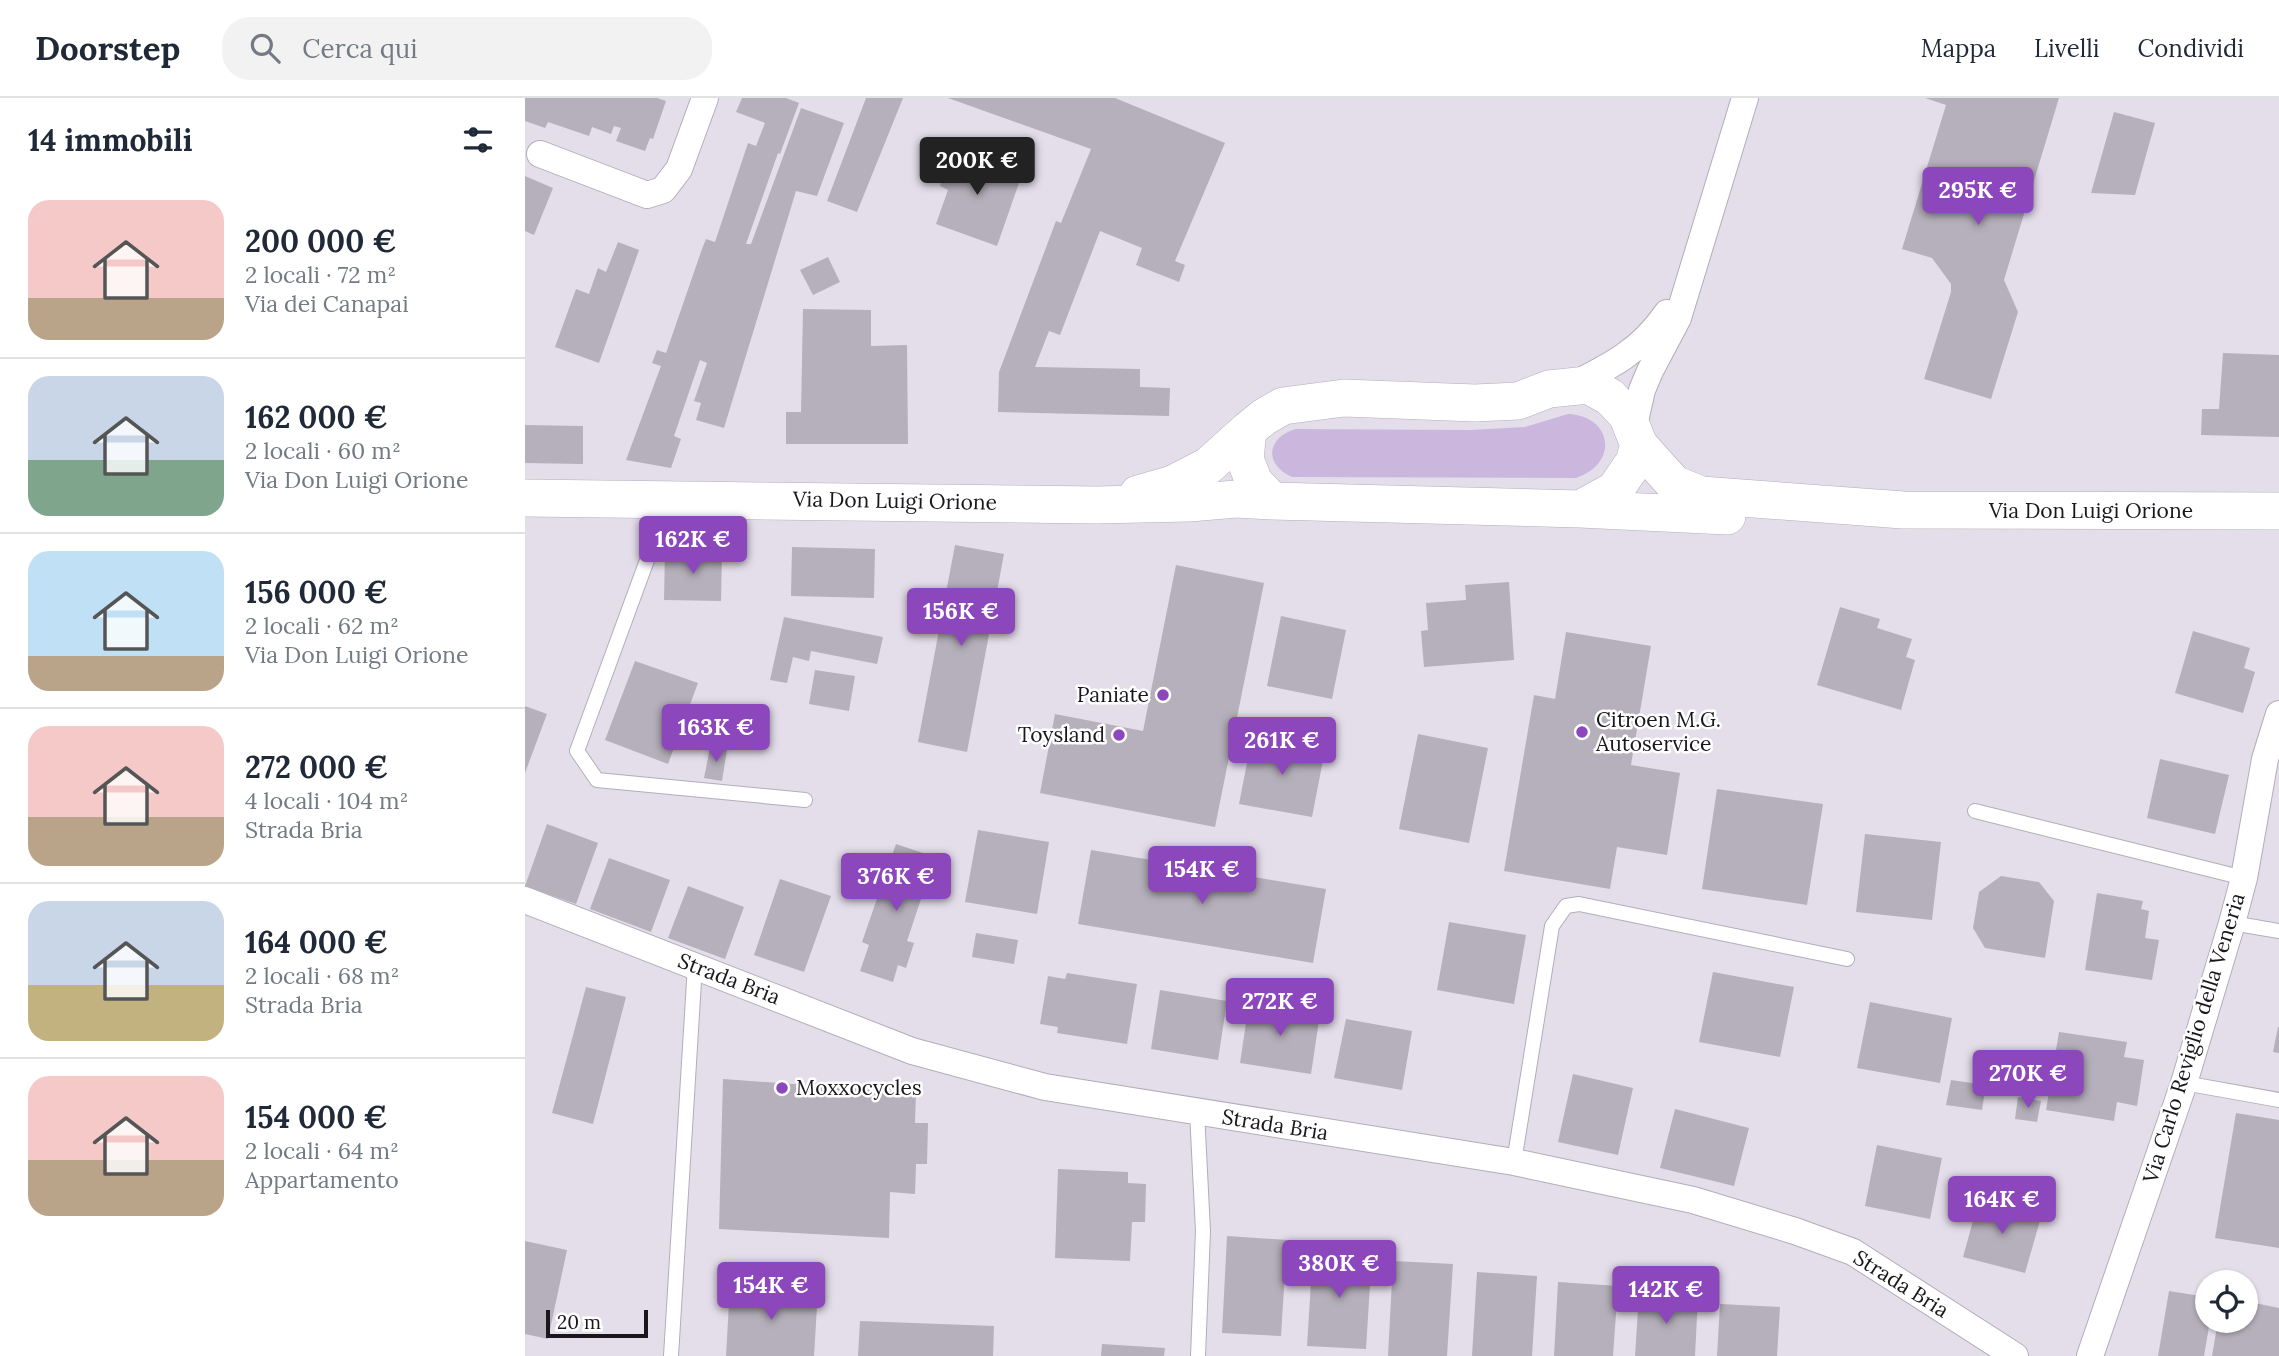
<!DOCTYPE html>
<html lang="it">
<head>
<meta charset="utf-8">
<style>
  :root { --surface:#fff; --page:#f2f2f3; --text:#1f2937; --muted:#747a83; --line:#e0e1e3; --accent:#8b47bb }
  body { margin:0; font-family:Lora,serif; background:var(--page); color:var(--text); height:100vh; display:flex; flex-direction:column; font-size:26px; white-space:nowrap }
  * { box-sizing:border-box; margin:0 }
  p { font-size:23px; color:var(--muted) }
  .icon { flex:none; width:38px; height:38px; fill:none; stroke:currentColor; stroke-width:2; stroke-linecap:round; stroke-linejoin:round }
  .map { position:relative; flex:1; overflow:hidden }
  .side { display:flex; flex-direction:column; background:var(--surface); width:525px }
  .side>* { flex:none }
  .tools { position:absolute; left:1670px; top:1172px; display:grid; gap:14px }
  .tools a { display:grid; place-items:center; width:63px; height:63px; border-radius:50%; background:var(--surface); box-shadow:0 2px 5px #0004; font-size:35px }
  .scale { position:absolute; left:21px; bottom:18px; width:102px; box-sizing:border-box; padding-left:7px; border:4px solid #1a171c; border-top:0; font-size:19px; line-height:24px; white-space:nowrap; color:#1a171c; -webkit-text-stroke:5px #fff; paint-order:stroke }
  .price { position:absolute; translate:-50% -60px; padding:0 16px; border-radius:7px; background:var(--accent); color:#fff; font-size:23px; line-height:46px; filter:drop-shadow(0 2px 4px #0008) }
  .price::after { content:''; position:absolute; left:50%; top:42px; width:21px; height:16px; margin-left:-10px; background:inherit; clip-path:polygon(0 0,100% 0,50% 100%) }
  .price.current { background:#222; color:#fff }
  ul { padding:0; list-style:none }
  li { display:flex; align-items:center; gap:21px; height:175px; padding:0 28px }
  li+li { border-top:2px solid var(--line) }
  li span { display:grid; place-items:center; flex:none; width:196px; height:140px; border-radius:21px; color:#555 }
  li>.icon { margin-inline-start:auto }
  span .icon { width:84px; height:84px; fill:#fffc; stroke-width:1 }
  li b { font-size:30px }
  h2 { display:flex; justify-content:space-between; align-items:center; height:84px; padding:0 28px; font-size:30px }
  header { display:flex; align-items:center; gap:42px; box-sizing:border-box; height:98px; padding:0 35px; background:var(--surface); border-bottom:2px solid var(--line) }
  header strong { font-size:33px }
  nav { display:flex; gap:38px; margin-inline-start:auto; font-size:24px }
  .search { width:490px; height:63px; background:var(--page); display:flex; align-items:center; gap:18px; box-sizing:border-box; padding:0 24px; border-radius:28px; color:var(--muted); font-size:26px }
  main { display:flex; flex:1; min-height:0 }
  .map>svg:first-child { display:block }
  .green { fill:#cbb6de }
  .building { fill:#b6b0bc }
  .lines { fill:none; stroke-linecap:round; stroke-linejoin:round }
  .service-casing { stroke:#b3adb9; stroke-width:16 }
  .minor-casing { stroke:#b3adb9; stroke-width:28 }
  .secondary-casing { stroke:#b3adb9; stroke-width:38 }
  .service { stroke:#fff; stroke-width:14 }
  .minor { stroke:#fff; stroke-width:26 }
  .secondary { stroke:#fff; stroke-width:37 }
  .poi-dot { fill:#8b47bb; stroke:#fff; stroke-width:2.5 }
  .labels { text-anchor:middle; stroke-width:5; stroke-linejoin:round; paint-order:stroke }
  .street-label { font-size:21px; fill:#1a171c; stroke:#fff }
  .poi-label { font-size:21px; fill:#1a171c; stroke:#fff; text-anchor:end }
</style>
</head>
<body>
<header>
<strong>Doorstep</strong>
<div class="search"><svg class="icon" aria-label="search" viewBox="0 0 24 24"><circle cx="10" cy="10" r="6"/><path d="M15 15l6 6"/></svg>Cerca qui</div>
<nav><a>Mappa</a><a>Livelli</a><a>Condividi</a></nav>
</header>
<main>
<section class="side">
<h2>14 immobili<svg class="icon" aria-label="filters" viewBox="0 0 24 24"><path d="M4 7h16M4 17h16"/><circle cx="9" cy="7" r="2"/><circle cx="15" cy="17" r="2"/></svg></h2>
<ul>
<li><span style="background:linear-gradient(#f6c9c9 70%,#b9a48a 0)"><svg class="icon" aria-label="home" viewBox="0 0 24 24"><path d="M3 11l9-7 9 7M6 9v11h12V9"/></svg></span><div><b>200 000 €</b><p>2 locali · 72 m²</p><p>Via dei Canapai</p></div></li>
<li><span style="background:linear-gradient(#c9d6e8 60%,#7fa58c 0)"><svg class="icon" aria-label="home" viewBox="0 0 24 24"><path d="M3 11l9-7 9 7M6 9v11h12V9"/></svg></span><div><b>162 000 €</b><p>2 locali · 60 m²</p><p>Via Don Luigi Orione</p></div></li>
<li><span style="background:linear-gradient(#bfe0f5 75%,#b9a48a 0)"><svg class="icon" aria-label="home" viewBox="0 0 24 24"><path d="M3 11l9-7 9 7M6 9v11h12V9"/></svg></span><div><b>156 000 €</b><p>2 locali · 62 m²</p><p>Via Don Luigi Orione</p></div></li>
<li><span style="background:linear-gradient(#f6c9c9 65%,#b9a48a 0)"><svg class="icon" aria-label="home" viewBox="0 0 24 24"><path d="M3 11l9-7 9 7M6 9v11h12V9"/></svg></span><div><b>272 000 €</b><p>4 locali · 104 m²</p><p>Strada Bria</p></div></li>
<li><span style="background:linear-gradient(#c9d6e8 60%,#c2b280 0)"><svg class="icon" aria-label="home" viewBox="0 0 24 24"><path d="M3 11l9-7 9 7M6 9v11h12V9"/></svg></span><div><b>164 000 €</b><p>2 locali · 68 m²</p><p>Strada Bria</p></div></li>
<li><span style="background:linear-gradient(#f6c9c9 60%,#b9a48a 0)"><svg class="icon" aria-label="home" viewBox="0 0 24 24"><path d="M3 11l9-7 9 7M6 9v11h12V9"/></svg></span><div><b>154 000 €</b><p>2 locali · 64 m²</p><p>Appartamento</p></div></li>
</ul>
</section>
<div class="map">
<svg width="1754" height="1258" viewBox="0 0 1754 1258">
  <rect width="100%" height="100%" fill="#e4deeb"/>
  <!-- green -->
  <path class="green" d="M 1043,316 C 1088,318 1094,366 1051,380 L 767,379 C 738,366 742,339 771,331 L 945,332 L 1000,329 Z"/>
  <!-- building -->
  <path class="building" d="M 0,0 L 132,0 L 141,3 L 128,41 L 125,40 L 120,53 L 91,43 L 96,30 L 89,28 L 86,36 L 67,29 L 64,38 L 23,24 L 20,30 L 0,23 Z
    M 217,0 L 261,0 L 274,5 L 255,56 L 253,55 L 221,146 L 226,146 L 276,10 L 319,25 L 292,98 L 271,93 L 199,330 L 171,322 L 176,305 L 169,303 L 182,265 L 175,262 L 149,338 L 156,341 L 146,370 L 101,362 L 136,268 L 127,265 L 132,252 L 141,255 L 177,151 L 181,141 L 190,144 L 223,45 L 231,48 L 240,25 L 211,14 Z
    M 341,0 L 378,0 L 332,114 L 302,103 Z
    M 423,0 L 590,0 L 700,45 L 650,163 L 660,167 L 654,184 L 611,167 L 617,150 L 575,133 L 535,237 L 524,233 L 510,269 L 615,271 L 615,289 L 645,290 L 644,318 L 473,314 L 474,274 L 531,123 L 536,125 L 566,51 Z
    M 1400,0 L 1534,0 L 1479,182 L 1493,214 L 1466,301 L 1399,281 L 1426,194 L 1426,186 L 1407,160 L 1377,151 L 1421,7 Z
    M 1589,14 L 1630,25 L 1610,97 L 1566,95 Z
    M 439,53 L 489,69 L 486,79 L 495,82 L 472,148 L 411,126 L 423,92 L 415,88 L 424,57 L 437,61 Z
    M 0,78 L 28,90 L 9,137 L 0,133 Z
    M 93,144 L 114,152 L 74,265 L 30,249 L 51,191 L 64,196 L 73,170 L 81,174 Z
    M 303,159 L 315,184 L 288,197 L 275,172 Z
    M 278,211 L 346,212 L 346,248 L 382,247 L 383,346 L 261,346 L 261,314 L 276,314 Z
    M 1698,255 L 1754,257 L 1754,339 L 1676,337 L 1677,311 L 1694,311 Z
    M 0,327 L 58,328 L 58,366 L 0,365 Z
    M 430,447 L 479,456 L 442,654 L 393,644 Z
    M 267,449 L 350,451 L 349,500 L 266,498 Z
    M 140,452 L 197,454 L 196,503 L 139,502 Z
    M 651,467 L 739,485 L 690,729 L 515,695 L 530,616 L 618,633 Z
    M 984,484 L 989,562 L 899,569 L 896,533 L 903,532 L 901,505 L 941,502 L 940,487 Z
    M 1315,509 L 1355,521 L 1352,530 L 1387,541 L 1381,559 L 1390,562 L 1376,612 L 1292,587 Z
    M 756,518 L 821,532 L 807,601 L 742,588 Z
    M 259,519 L 358,539 L 352,566 L 286,553 L 284,563 L 268,559 L 262,585 L 245,582 Z
    M 1668,533 L 1725,550 L 1719,570 L 1730,574 L 1718,615 L 1650,595 Z
    M 1041,534 L 1126,548 L 1106,667 L 1155,675 L 1142,757 L 1092,749 L 1085,791 L 979,773 L 1009,597 L 1030,601 Z
    M 110,563 L 173,585 L 143,666 L 80,642 Z
    M 290,572 L 330,578 L 324,613 L 284,606 Z
    M 0,608 L 22,616 L 0,675 Z
    M 893,636 L 963,650 L 944,745 L 874,731 Z
    M 727,639 L 800,652 L 787,719 L 714,706 Z
    M 185,650 L 202,652 L 197,683 L 179,680 Z
    M 1635,661 L 1704,677 L 1690,736 L 1622,720 Z
    M 1192,691 L 1298,706 L 1282,807 L 1177,791 Z
    M 22,726 L 73,745 L 51,806 L 0,788 Z
    M 453,732 L 524,744 L 512,816 L 440,804 Z
    M 1340,736 L 1416,744 L 1407,822 L 1331,814 Z
    M 371,746 L 410,759 L 382,843 L 389,845 L 381,870 L 373,867 L 368,884 L 335,873 L 344,847 L 337,844 Z
    M 566,752 L 801,791 L 788,865 L 553,826 Z
    M 84,760 L 145,782 L 126,834 L 65,811 Z
    M 1476,778 L 1514,784 L 1529,803 L 1520,860 L 1460,850 L 1448,830 L 1454,794 Z
    M 255,781 L 306,798 L 279,874 L 229,857 Z
    M 163,788 L 219,809 L 200,861 L 143,840 Z
    M 1572,795 L 1618,803 L 1616,811 L 1624,813 L 1620,840 L 1634,842 L 1627,882 L 1560,872 Z
    M 924,824 L 1001,837 L 989,906 L 912,892 Z
    M 451,835 L 493,842 L 489,866 L 447,859 Z
    M 1188,874 L 1269,889 L 1255,959 L 1174,944 Z
    M 542,875 L 612,886 L 602,946 L 532,935 L 533,929 L 515,926 L 523,878 L 540,881 Z
    M 61,889 L 101,899 L 68,1026 L 27,1015 Z
    M 635,892 L 702,903 L 693,962 L 626,951 Z
    M 1345,904 L 1427,920 L 1415,985 L 1332,970 Z
    M 724,905 L 795,916 L 786,976 L 715,965 Z
    M 821,921 L 887,933 L 877,992 L 809,980 Z
    M 1753,929 L 1754,929 L 1754,955 L 1748,954 Z
    M 1534,934 L 1602,944 L 1599,959 L 1619,962 L 1612,1008 L 1592,1004 L 1589,1023 L 1521,1012 Z
    M 1048,976 L 1108,990 L 1093,1057 L 1033,1044 Z
    M 198,981 L 391,995 L 390,1025 L 403,1025 L 402,1066 L 391,1066 L 390,1096 L 365,1094 L 364,1140 L 194,1131 Z
    M 1426,982 L 1461,987 L 1457,1012 L 1421,1007 Z
    M 1493,999 L 1516,1003 L 1512,1024 L 1490,1021 Z
    M 1150,1011 L 1224,1030 L 1209,1088 L 1135,1070 Z
    M 1711,1015 L 1754,1022 L 1754,1150 L 1690,1140 Z
    M 1352,1047 L 1417,1060 L 1405,1121 L 1340,1108 Z
    M 533,1071 L 603,1074 L 603,1085 L 621,1086 L 620,1124 L 607,1124 L 605,1163 L 530,1160 Z
    M 1454,1101 L 1516,1119 L 1500,1175 L 1438,1159 Z
    M 702,1138 L 762,1142 L 756,1238 L 697,1235 Z
    M 0,1143 L 42,1152 L 23,1241 L 0,1236 Z
    M 788,1152 L 847,1155 L 841,1251 L 782,1248 Z
    M 868,1163 L 928,1166 L 922,1258 L 863,1258 Z
    M 952,1174 L 1012,1178 L 1007,1258 L 947,1258 Z
    M 1033,1184 L 1093,1188 L 1088,1258 L 1029,1258 Z
    M 205,1187 L 293,1192 L 289,1258 L 201,1258 Z
    M 1644,1193 L 1682,1199 L 1682,1223 L 1685,1223 L 1679,1258 L 1633,1258 Z
    M 1114,1196 L 1173,1199 L 1170,1258 L 1110,1258 Z
    M 1720,1203 L 1754,1210 L 1754,1258 L 1687,1258 L 1693,1223 L 1720,1223 Z
    M 1195,1206 L 1255,1209 L 1252,1258 L 1192,1258 Z
    M 335,1223 L 469,1228 L 468,1258 L 333,1258 Z
    M 577,1246 L 640,1250 L 639,1258 L 576,1258 Z"/>
  <g class="lines">
    <!-- service casing -->
    <g class="service-casing">
      <path id="service" d="M 143,405 L 52,653 L 72,682 L 280,702
        M 1450,713 L 1719,780
        M 1707,825 L 1754,833
        M 1659,985 L 1754,1002
        M 672,1014 L 678,1133 L 673,1258
        M 989,1064 L 1027,828 L 1041,808 L 1054,806 L 1322,861
        M 146,1258 L 170,867"/>
    </g>
    <!-- minor casing -->
    <g class="minor-casing">
      <path id="minor" d="M 15,56 L 122,97 L 138,92 L 154,71 L 180,0
        M 1046,288 C 1086,268 1116,253 1142,215
        M 1108,332 L 1117,292 L 1125,273 L 1153,220 L 1220,0
        M 0,802 L 387,953 L 520,989 L 989,1064 L 1168,1102 L 1270,1133 L 1328,1154 L 1490,1258
        M 1565,1258 L 1659,985 L 1707,825 L 1719,780 L 1740,661 L 1754,616"/>
    </g>
    <!-- secondary casing -->
    <g class="secondary-casing">
      <path id="secondary" d="M 1114,347 L 1149,386 L 1176,397 L 1378,412 L 1754,413
        M 613,396 L 648,386 L 683,368 L 723,332
        M 0,400 L 571,407 L 664,405 L 711,401 L 747,403 L 1055,411 L 1090,392 L 1109,364 L 1114,347 L 1102,317 L 1085,299 L 1063,287 L 1024,291 L 993,303 L 950,305 L 819,300 L 758,308 L 739,319 L 723,332 L 720,361 L 729,384 L 747,403
        M 1055,411 L 1202,418"/>
    </g>
    <!-- service -->
    <use href="#service" class="service"/>
    <!-- minor -->
    <use href="#minor" class="minor"/>
    <!-- secondary -->
    <use href="#secondary" class="secondary"/>
  </g>
  <!-- markers -->
  <g class="poi-dot">
    <circle cx="638" cy="597" r="7"/>
    <circle cx="1057" cy="634" r="7"/>
    <circle cx="594" cy="637" r="7"/>
    <circle cx="257" cy="990" r="7"/>
  </g>
  <g class="labels">
    <!-- street labels -->
    <g class="street-label">
      <text transform="translate(370 403) rotate(1)" y="7">Via Don Luigi Orione</text>
      <text x="1566" y="420">Via Don Luigi Orione</text>
      <text transform="translate(204 881) rotate(21)" y="7">Strada Bria</text>
      <text transform="translate(1669 940) rotate(-73)" y="7">Via Carlo Reviglio della Veneria</text>
      <text transform="translate(750 1027) rotate(9)" y="7">Strada Bria</text>
      <text transform="translate(1376 1186) rotate(32)" y="7">Strada Bria</text>
    </g>
    <!-- poi labels -->
    <g class="poi-label">
      <text x="624" y="604">Paniate</text>
      <text x="1071" y="629" text-anchor="start">Citroen M.G.<tspan x="1071" dy="24">Autoservice</tspan></text>
      <text x="580" y="644">Toysland</text>
      <text x="271" y="997" text-anchor="start">Moxxocycles</text>
    </g>
  </g>
</svg>
<div class="tools">
<a><svg class="icon" aria-label="locate" viewBox="0 0 24 24"><circle cx="12" cy="12" r="6"/><path d="M12 2v4M12 18v4M2 12h4M18 12h4"/></svg></a>
</div>
<div class="scale">20 m</div>
<b class="price current" style="left:452px;top:99px">200K €</b>
<b class="price" style="left:1453px;top:129px">295K €</b>
<b class="price" style="left:168px;top:478px">162K €</b>
<b class="price" style="left:436px;top:550px">156K €</b>
<b class="price" style="left:191px;top:666px">163K €</b>
<b class="price" style="left:757px;top:679px">261K €</b>
<b class="price" style="left:677px;top:808px">154K €</b>
<b class="price" style="left:371px;top:815px">376K €</b>
<b class="price" style="left:755px;top:940px">272K €</b>
<b class="price" style="left:1503px;top:1012px">270K €</b>
<b class="price" style="left:1477px;top:1138px">164K €</b>
<b class="price" style="left:814px;top:1202px">380K €</b>
<b class="price" style="left:246px;top:1224px">154K €</b>
<b class="price" style="left:1141px;top:1228px">142K €</b>
</div>
</main>
</body>
</html>
